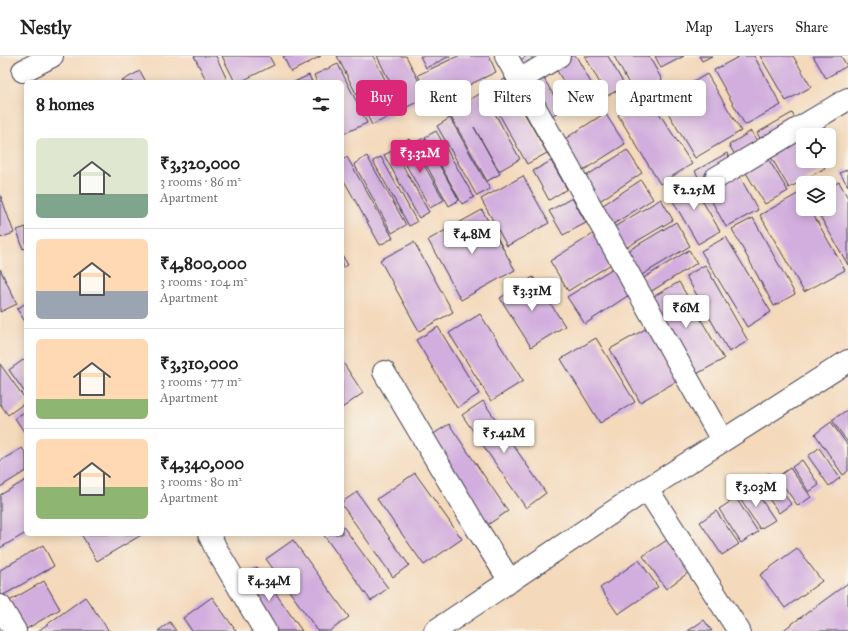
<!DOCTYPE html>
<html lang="en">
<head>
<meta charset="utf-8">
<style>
  :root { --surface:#fff; --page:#f6f6f6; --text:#222; --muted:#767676; --line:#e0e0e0; --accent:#db2777 }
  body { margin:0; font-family:"IM FELL Great Primer",serif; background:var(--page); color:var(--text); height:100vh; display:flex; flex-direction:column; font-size:15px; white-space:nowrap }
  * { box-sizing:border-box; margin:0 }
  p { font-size:13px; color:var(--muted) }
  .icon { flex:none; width:22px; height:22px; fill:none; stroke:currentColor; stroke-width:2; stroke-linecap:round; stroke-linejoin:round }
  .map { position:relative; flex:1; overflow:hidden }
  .drawer { position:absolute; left:24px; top:24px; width:320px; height:456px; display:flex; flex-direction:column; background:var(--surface); border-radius:6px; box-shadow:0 2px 10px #0003 }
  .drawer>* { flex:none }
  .guide { position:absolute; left:356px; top:24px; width:380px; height:36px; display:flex; gap:8px }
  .buttons { position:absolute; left:796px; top:72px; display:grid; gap:8px }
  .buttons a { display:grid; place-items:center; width:40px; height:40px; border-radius:6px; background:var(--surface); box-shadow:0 2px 10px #0003; font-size:20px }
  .price { position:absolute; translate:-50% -34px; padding:0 9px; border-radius:4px; background:#fff; color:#222; font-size:13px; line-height:26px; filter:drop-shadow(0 1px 2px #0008) }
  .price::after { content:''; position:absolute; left:50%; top:24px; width:12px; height:9px; margin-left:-6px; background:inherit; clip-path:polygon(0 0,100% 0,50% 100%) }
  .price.on { background:var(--accent); color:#fff }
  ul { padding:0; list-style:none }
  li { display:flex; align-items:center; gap:12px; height:100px; padding:0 12px }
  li+li { border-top:1px solid var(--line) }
  li span { display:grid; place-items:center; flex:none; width:112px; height:80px; border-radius:6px; color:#555 }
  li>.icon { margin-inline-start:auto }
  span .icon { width:48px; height:48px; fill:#fffc; stroke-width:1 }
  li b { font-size:17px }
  h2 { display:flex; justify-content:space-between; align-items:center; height:48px; padding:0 12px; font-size:17px }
  .chip { padding:0 14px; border-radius:6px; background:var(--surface); box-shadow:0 2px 10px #0003; font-size:14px; line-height:36px }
  .chip.on { background:var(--accent); color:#fff }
  header { display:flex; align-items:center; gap:24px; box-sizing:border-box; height:56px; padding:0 20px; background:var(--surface); border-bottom:1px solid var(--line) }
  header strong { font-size:19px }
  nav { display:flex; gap:22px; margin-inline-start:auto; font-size:14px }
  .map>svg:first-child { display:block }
  .building { fill:#d2aede }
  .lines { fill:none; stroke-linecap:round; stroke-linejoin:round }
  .minor-casing { stroke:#423d4e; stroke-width:24 }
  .major-casing { stroke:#423d4e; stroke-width:24 }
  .minor { stroke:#fff; stroke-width:22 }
  .major { stroke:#fff; stroke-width:22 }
</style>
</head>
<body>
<header>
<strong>Nestly</strong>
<nav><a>Map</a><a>Layers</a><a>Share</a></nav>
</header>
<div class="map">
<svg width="848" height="575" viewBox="0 0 848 575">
  <rect width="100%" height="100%" fill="#f7f3e8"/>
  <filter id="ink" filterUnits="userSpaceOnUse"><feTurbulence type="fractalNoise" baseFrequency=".025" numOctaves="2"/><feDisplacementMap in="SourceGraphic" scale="8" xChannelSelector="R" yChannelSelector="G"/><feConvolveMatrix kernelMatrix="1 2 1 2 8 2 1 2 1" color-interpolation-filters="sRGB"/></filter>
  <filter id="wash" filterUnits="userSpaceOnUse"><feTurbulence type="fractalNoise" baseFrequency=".012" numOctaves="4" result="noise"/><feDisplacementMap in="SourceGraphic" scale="16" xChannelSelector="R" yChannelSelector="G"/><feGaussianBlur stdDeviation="0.9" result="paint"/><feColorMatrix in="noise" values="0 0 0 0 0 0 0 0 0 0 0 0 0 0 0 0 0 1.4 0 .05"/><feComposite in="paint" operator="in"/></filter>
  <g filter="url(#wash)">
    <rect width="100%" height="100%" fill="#f4d9bb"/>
    <g id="blocks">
      <!-- building -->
      <path class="building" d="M 194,0 L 216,0 L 228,26 L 207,26 Z
        M 222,0 L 269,0 L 274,9 L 240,26 L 235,26 Z
        M 283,0 L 321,0 L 291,16 Z
        M 337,0 L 373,0 L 401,55 L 372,69 Z
        M 377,0 L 406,0 L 427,41 L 403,53 Z
        M 420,0 L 450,0 L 426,12 Z
        M 458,0 L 489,0 L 496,16 L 431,47 L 418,19 Z
        M 527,0 L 531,0 L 562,54 L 546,63 L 515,7 Z
        M 549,0 L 576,0 L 595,34 L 574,45 Z
        M 585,0 L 608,0 L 625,30 L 607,40 Z
        M 614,0 L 649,0 L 662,24 L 635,39 Z
        M 655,0 L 684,0 L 661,12 Z
        M 699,0 L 712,0 L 702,5 Z
        M 740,0 L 754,0 L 781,49 L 745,69 L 714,14 Z
        M 760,0 L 793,0 L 811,31 L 786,45 Z
        M 813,0 L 841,0 L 847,10 L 826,22 Z
        M 338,8 L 367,67 L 343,78 L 342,26 L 317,26 L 314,19 Z
        M 140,15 L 146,26 L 120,26 Z
        M 707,18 L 741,75 L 695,102 L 661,45 Z
        M 309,19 L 312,26 L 294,26 Z
        M 505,23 L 547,97 L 527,108 L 485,33 Z
        M 483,36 L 520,103 L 499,115 L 474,71 L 500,118 L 487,125 L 448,56 Z
        M 648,40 L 692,108 L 660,128 L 618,59 Z
        M 605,57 L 625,88 L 579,117 L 560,86 Z
        M 792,57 L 805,79 L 803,79 L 803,105 L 821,105 L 825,112 L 789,132 L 757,77 Z
        M 450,62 L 490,133 L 477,140 L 437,70 Z
        M 436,75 L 474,141 L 462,148 L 425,81 Z
        M 751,75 L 788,135 L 765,148 L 729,89 Z
        M 424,82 L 459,144 L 449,150 L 414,87 Z
        M 409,83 L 444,144 L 430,152 L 396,91 Z
        M 394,94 L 429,156 L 419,162 L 384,99 Z
        M 627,94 L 642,117 L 598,146 L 583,122 Z
        M 727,97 L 758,154 L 726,171 L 695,115 Z
        M 367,100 L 406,169 L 392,177 L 354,108 Z
        M 347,101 L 393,182 L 380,189 L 342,121 L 342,104 Z
        M 381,101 L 417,166 L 409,170 L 373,105 Z
        M 551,105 L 567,133 L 549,144 L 533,115 Z
        M 848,113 L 848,130 L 840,117 Z
        M 523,120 L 549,167 L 507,190 L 481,143 Z
        M 689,122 L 720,175 L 698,188 L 667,135 Z
        M 641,124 L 653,143 L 612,169 L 600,151 Z
        M 839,126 L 848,142 L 848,209 L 816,153 L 829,153 L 829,131 Z
        M 801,136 L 803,140 L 803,153 L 810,153 L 845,214 L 804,236 L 760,159 Z
        M 0,138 L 14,177 L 0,182 Z
        M 572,142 L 586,167 L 563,179 L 549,155 Z
        M 661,143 L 673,164 L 622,194 L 609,174 Z
        M 482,154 L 515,214 L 461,244 L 428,184 Z
        M 753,162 L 795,238 L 774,250 L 732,173 Z
        M 676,166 L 690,190 L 640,220 L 626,196 Z
        M 26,171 L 26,192 L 23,193 L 17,174 Z
        M 598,175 L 616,205 L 568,235 L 550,205 Z
        M 726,181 L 771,256 L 747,271 L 701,195 Z
        M 414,186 L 453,256 L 419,275 L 380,204 Z
        M 689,194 L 697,207 L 650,236 L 642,223 Z
        M 342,199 L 348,209 L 342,212 Z
        M 618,209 L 635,235 L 585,268 L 567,241 Z
        M 705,209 L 748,285 L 729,296 L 686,220 Z
        M 0,213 L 17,248 L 0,256 Z
        M 533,221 L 565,270 L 531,291 L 500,242 Z
        M 679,226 L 724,303 L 693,320 L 649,243 Z
        M 26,247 L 26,267 L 17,253 Z
        M 480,258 L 523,325 L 491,345 L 449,277 Z
        M 438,271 L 479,338 L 457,352 L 416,284 Z
        M 649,271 L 679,324 L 640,346 L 610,293 Z
        M 596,282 L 635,346 L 600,367 L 561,303 Z
        M 26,302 L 26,338 L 9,314 Z
        M 342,305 L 363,337 L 342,352 Z
        M 0,308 L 26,344 L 26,346 L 8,359 L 0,348 Z
        M 483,345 L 546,437 L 526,452 L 462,359 Z
        M 847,354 L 848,356 L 848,387 L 832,364 Z
        M 26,355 L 26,379 L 15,362 Z
        M 831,366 L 848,390 L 848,415 L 843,419 L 815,378 Z
        M 449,368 L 508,455 L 486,470 L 427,382 Z
        M 22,392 L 26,398 L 26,415 L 0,431 L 0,405 Z
        M 819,392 L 840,422 L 829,430 L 808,400 Z
        M 802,404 L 819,429 L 809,436 L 792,411 Z
        M 790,412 L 811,441 L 798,450 L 777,421 Z
        M 415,417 L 462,483 L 424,509 L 377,443 Z
        M 769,417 L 791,448 L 779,457 L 757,426 Z
        M 26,424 L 26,477 L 0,492 L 0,439 Z
        M 753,431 L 775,464 L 760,473 L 738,440 Z
        M 357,436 L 409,509 L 393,521 L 342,449 L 342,446 Z
        M 736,442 L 758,476 L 741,487 L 719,453 Z
        M 716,455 L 739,488 L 722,499 L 700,466 Z
        M 342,469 L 388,532 L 371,545 L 323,478 L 342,478 Z
        M 81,478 L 143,478 L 97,505 Z
        M 670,482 L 692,514 L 666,533 L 643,500 Z
        M 293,484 L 349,561 L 330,575 L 318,575 L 266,503 Z
        M 43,489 L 54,510 L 0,541 L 0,514 Z
        M 797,492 L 822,525 L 785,552 L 760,519 Z
        M 639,504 L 658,531 L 618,558 L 600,532 Z
        M 257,511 L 302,575 L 276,575 L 239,523 Z
        M 44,525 L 60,553 L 23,575 L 6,547 Z
        M 848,527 L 848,575 L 782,575 Z
        M 85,541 L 109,575 L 38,575 Z
        M 212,541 L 236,575 L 192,575 L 183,562 Z
        M 704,564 L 712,575 L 688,575 Z
        M 170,566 L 176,575 L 158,575 Z"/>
    </g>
  </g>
  <g filter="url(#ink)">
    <use href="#blocks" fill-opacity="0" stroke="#423d4e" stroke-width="1"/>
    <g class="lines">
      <!-- minor casing -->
      <g class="minor-casing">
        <path id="minor" d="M 506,0 L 722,384
          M 23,15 L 52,0
          M 520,24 L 559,0
          M 716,122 L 848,43
          M 384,316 L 476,471 L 510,525
          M 647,433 L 739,575
          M 209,478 L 216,493 L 265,575
          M 0,550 L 15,575"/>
      </g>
      <!-- major casing -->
      <g class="major-casing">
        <path id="major" d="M 435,575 L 647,433 L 848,305"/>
      </g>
      <!-- minor -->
      <use href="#minor" class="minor"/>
      <!-- major -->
      <use href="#major" class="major"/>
    </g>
  </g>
</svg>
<div class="buttons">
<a><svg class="icon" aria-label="locate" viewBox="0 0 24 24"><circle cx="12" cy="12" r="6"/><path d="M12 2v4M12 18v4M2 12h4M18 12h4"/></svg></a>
<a><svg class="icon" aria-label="layers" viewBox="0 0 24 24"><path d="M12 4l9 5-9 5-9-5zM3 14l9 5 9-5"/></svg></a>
</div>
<b class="price on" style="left:420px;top:118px">₹3.32M</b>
<b class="price" style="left:694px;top:155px">₹2.25M</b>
<b class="price" style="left:472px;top:199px">₹4.8M</b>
<b class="price" style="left:532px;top:256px">₹3.31M</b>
<b class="price" style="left:686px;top:273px">₹6M</b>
<b class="price" style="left:504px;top:398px">₹5.42M</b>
<b class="price" style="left:756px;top:452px">₹3.03M</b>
<b class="price" style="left:269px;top:546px">₹4.34M</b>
<div class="guide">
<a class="chip on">Buy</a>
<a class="chip">Rent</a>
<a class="chip">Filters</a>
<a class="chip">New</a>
<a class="chip">Apartment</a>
</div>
<section class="drawer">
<h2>8 homes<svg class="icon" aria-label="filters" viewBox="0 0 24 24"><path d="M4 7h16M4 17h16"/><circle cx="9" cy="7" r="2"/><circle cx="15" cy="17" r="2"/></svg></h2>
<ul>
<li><span style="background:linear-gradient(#dfe7d0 70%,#7fa58c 0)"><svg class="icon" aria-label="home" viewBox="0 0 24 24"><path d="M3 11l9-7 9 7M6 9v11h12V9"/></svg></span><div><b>₹3,320,000</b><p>3 rooms · 86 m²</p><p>Apartment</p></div></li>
<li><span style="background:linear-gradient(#ffd9b3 65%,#9aa5b1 0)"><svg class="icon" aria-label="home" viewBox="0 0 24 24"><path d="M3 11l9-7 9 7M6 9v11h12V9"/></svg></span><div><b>₹4,800,000</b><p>3 rooms · 104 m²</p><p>Apartment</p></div></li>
<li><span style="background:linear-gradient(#ffd9b3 75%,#8fb573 0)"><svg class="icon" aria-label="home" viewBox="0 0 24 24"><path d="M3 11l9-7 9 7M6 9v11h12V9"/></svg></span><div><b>₹3,310,000</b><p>3 rooms · 77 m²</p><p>Apartment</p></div></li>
<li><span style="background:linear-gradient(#ffd9b3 60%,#8fb573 0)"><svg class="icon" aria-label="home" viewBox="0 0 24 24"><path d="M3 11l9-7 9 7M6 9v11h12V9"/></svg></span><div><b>₹4,340,000</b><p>3 rooms · 80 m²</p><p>Apartment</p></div></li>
</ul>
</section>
</div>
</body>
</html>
